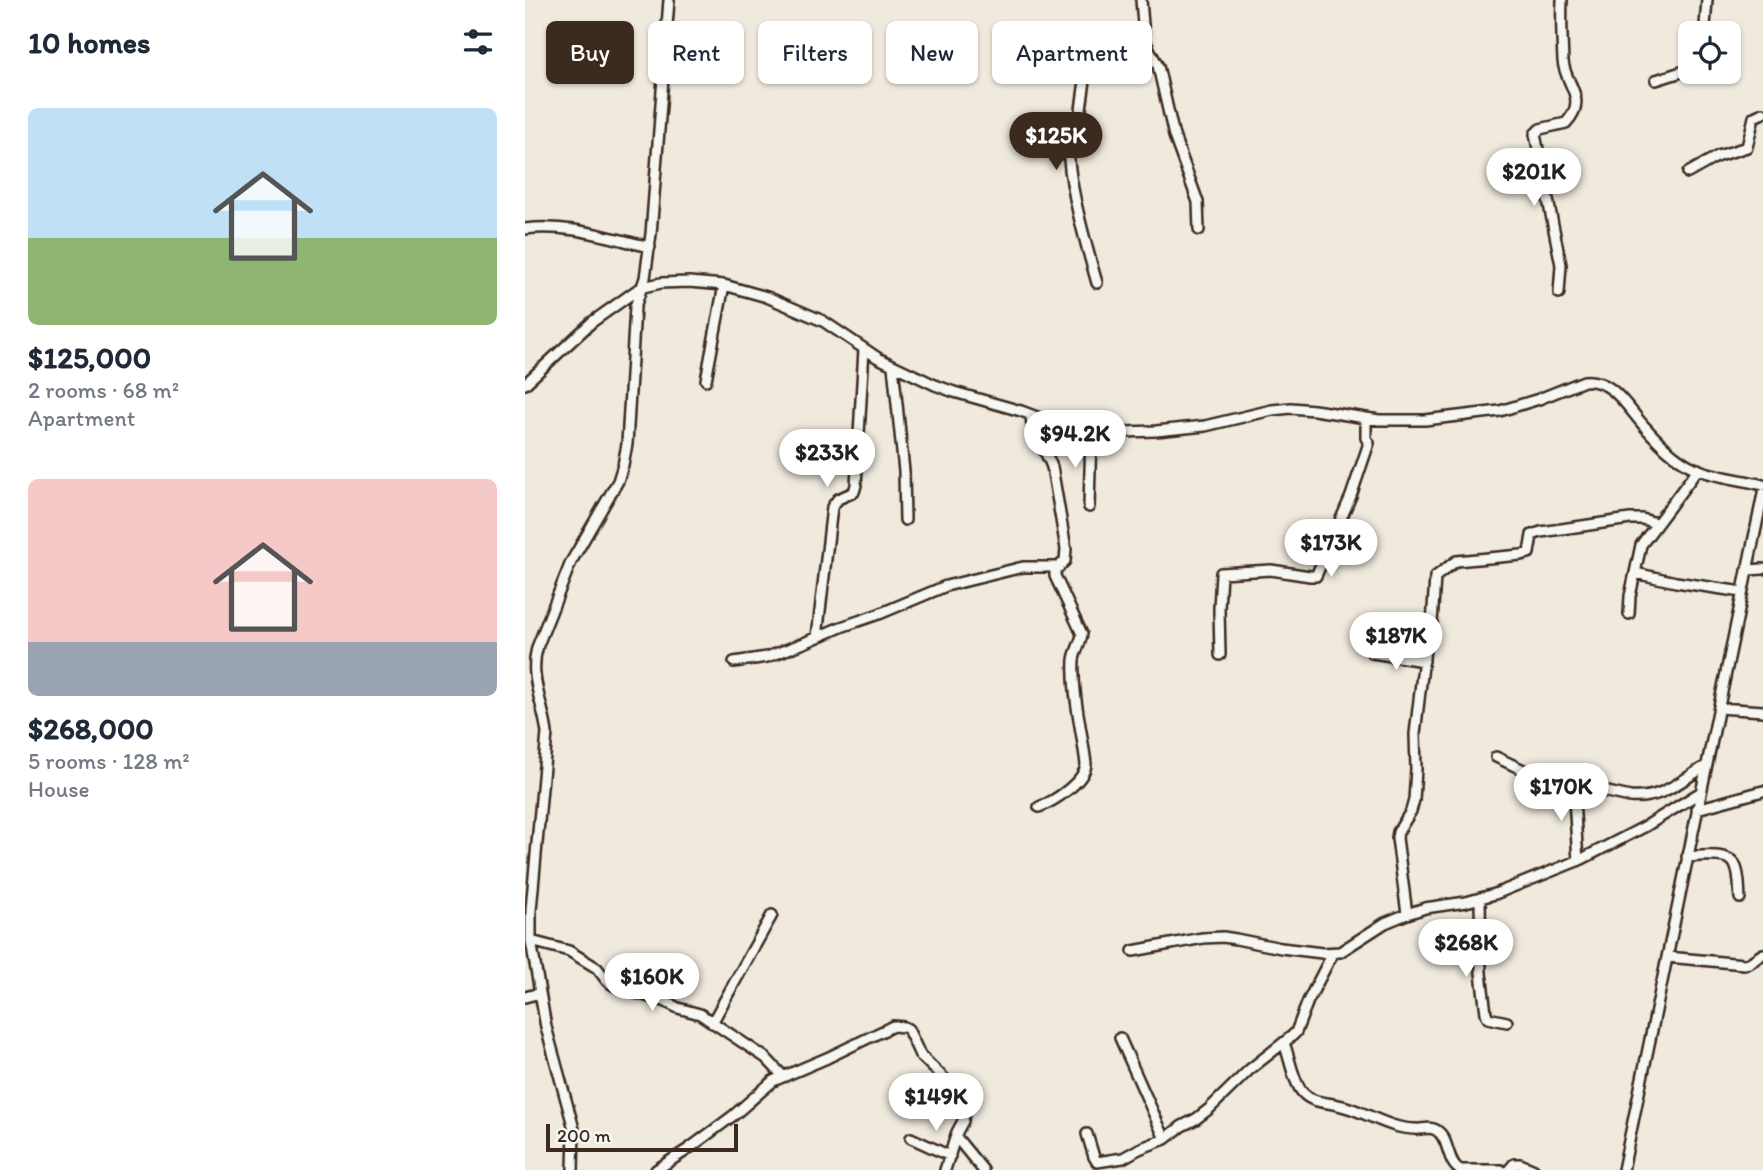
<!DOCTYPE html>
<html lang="en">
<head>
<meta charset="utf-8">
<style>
  :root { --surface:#fff; --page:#f6f6f7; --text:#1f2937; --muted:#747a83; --accent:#3b2a1e }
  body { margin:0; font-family:Itim,sans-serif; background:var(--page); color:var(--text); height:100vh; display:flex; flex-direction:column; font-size:26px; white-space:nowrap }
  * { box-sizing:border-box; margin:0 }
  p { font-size:23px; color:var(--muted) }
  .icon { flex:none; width:38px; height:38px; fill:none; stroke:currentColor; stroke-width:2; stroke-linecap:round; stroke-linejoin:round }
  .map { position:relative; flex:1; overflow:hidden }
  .details { display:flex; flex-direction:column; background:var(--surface); width:525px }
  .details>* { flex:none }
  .hud { position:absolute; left:21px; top:21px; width:665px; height:63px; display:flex; gap:14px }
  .buttons { position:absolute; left:1153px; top:21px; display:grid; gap:14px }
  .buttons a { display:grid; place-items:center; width:63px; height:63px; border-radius:10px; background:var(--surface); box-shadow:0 2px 5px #0004; font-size:35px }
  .scale { position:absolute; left:21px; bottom:18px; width:192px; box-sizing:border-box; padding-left:7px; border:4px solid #3b2a1e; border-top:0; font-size:19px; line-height:24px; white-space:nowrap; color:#3b2a1e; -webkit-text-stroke:5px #f6f6f2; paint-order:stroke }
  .price { position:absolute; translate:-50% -60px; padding:0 16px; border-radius:24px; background:#fff; color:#222; font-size:23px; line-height:46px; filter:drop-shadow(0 2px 4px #0008) }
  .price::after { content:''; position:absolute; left:50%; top:42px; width:21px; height:16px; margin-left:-10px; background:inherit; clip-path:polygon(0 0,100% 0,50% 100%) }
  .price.current { background:var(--accent); color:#fff }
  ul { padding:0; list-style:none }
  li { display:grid; align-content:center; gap:14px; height:371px; padding:0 28px }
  li span { display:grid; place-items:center; height:217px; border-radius:10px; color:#555 }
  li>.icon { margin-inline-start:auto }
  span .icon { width:126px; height:126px; fill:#fffc; stroke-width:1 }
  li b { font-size:30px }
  h2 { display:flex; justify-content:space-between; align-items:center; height:84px; padding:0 28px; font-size:30px }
  .tag { padding:0 24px; border-radius:10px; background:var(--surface); box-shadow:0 2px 5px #0004; font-size:24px; line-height:63px }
  .tag.current { background:var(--accent); color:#fff }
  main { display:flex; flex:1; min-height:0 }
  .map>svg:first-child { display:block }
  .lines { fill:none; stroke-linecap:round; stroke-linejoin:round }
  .minor-casing { stroke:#3b2a1e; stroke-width:14 }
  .minor { stroke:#f6f6f2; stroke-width:9 }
</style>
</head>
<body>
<main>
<section class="details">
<h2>10 homes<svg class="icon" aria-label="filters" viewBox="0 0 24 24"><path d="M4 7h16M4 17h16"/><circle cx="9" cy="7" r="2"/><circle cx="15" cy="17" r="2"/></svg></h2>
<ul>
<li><span style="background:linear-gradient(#bfe0f5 60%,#8fb573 0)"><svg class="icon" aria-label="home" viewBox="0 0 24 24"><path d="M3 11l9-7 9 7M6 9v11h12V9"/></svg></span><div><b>$125,000</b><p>2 rooms · 68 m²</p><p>Apartment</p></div></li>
<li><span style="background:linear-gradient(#f6c9c9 75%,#9aa5b1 0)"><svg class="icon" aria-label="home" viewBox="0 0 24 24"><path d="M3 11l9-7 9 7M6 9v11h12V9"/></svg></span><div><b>$268,000</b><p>5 rooms · 128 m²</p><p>House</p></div></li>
</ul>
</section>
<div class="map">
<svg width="1238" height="1170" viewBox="0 0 1238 1170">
  <rect width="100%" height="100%" fill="#f0eade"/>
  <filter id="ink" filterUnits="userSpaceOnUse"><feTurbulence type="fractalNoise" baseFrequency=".0143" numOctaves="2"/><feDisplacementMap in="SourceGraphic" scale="14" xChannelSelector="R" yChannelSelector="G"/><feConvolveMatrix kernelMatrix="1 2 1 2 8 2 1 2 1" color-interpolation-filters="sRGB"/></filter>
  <g filter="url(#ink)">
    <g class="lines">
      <!-- minor casing -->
      <g class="minor-casing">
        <path id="minor" d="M 1182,0 L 1180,26 L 1184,33
          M 621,43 L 633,66 L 649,136 L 673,202 L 674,230
          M 1131,80 L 1166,69
          M 1163,173 L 1193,156 L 1222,147 L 1229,117 L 1238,113
          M 0,229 C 41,223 85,238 125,247
          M 572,283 C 563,251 535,159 546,131 C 548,125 553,123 555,117 L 561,73 C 574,52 597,56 618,51 L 620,48 L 616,0
          M 1034,293 L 1036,265 L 1010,134 L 1015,129 L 1041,123 C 1064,98 1040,85 1038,61 C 1037,41 1036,20 1037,0
          M 368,366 L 379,471 L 380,520
          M 181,380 L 199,285
          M 0,384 L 67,322 L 112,290 L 118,287 L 136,283 L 164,282 L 199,285 L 242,297 L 298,321 L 353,358 L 410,385 L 429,392 L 496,411 L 545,429 L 566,433 L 631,431 L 680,426 L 747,410 L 766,408 L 789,410 L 854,420 L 900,420 L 975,411 L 1014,399 L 1059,381 C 1088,378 1103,409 1120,427 C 1136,445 1156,465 1180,472 C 1199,478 1219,480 1238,485
          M 506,415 C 506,435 521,449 527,467 L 541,549 L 540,561 L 530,570 L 530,576 L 557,634 C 556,643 550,651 549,660 C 547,693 557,731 561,764 C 560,781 530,801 514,807
          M 564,507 L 566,433
          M 1222,570 L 1238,569
          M 1110,573 L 1151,582 L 1217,592
          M 1104,614 L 1105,596 L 1116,545 L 1173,469
          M 292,637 L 307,507 L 313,499 L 329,492 L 331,485 L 339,349
          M 847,653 L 899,661
          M 695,655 L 694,609 L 696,573 L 746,570 L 785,576 L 791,576 L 826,496 L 844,443 L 841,438 L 841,419
          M 209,662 L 242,657 L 279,643 L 316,627 L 354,614 L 421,586 L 498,567 L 534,567
          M 1194,708 L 1238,711
          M 971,757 L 1011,776 L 1105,797 C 1136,800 1155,781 1181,766
          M 1048,783 L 1053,861
          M 1172,809 L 1238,791
          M 1162,857 C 1174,856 1205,852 1210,865 C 1215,874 1214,888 1215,898
          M 955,898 L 956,973 L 961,1013 L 963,1018 L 982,1022
          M 882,914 L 872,838 L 873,832 L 886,811 L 889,800 L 891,769 L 890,734 L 900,649 L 907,624 L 910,577 L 931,561 L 996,555 L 1004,553 L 1007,535 L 1016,532 L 1105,519 L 1117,519 L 1131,523
          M 6,941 L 44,951 L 72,968 L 82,981 L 88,985 L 104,991 L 139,1001 L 153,1008 L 175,1014 L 241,1058 L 258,1076
          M 608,951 L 678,938 L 698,937 L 711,939 L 756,948 L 797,953 L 815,952 L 860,923 L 882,914 L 900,908 L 941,902 L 970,894 L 1057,859 L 1121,826 L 1176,792
          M 1142,957 L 1219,964 L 1224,963 L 1238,954
          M 0,997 L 15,993
          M 187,1023 L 247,915
          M 595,1038 L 640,1139
          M 759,1043 C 765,1058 768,1082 778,1093 C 787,1103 801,1102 813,1105 C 834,1109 853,1122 874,1127 C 879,1128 885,1129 890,1129 C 897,1130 904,1126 911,1130 C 925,1138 921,1162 935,1170
          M 562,1134 L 569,1157 L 572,1162 L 598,1158 L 614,1149 L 640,1139 L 657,1126 L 671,1119 L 684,1109 L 724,1070 L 767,1036 L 771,1032 L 783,1001 L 808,953
          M 431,1137 L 458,1170
          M 386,1138 L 425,1156
          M 48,1170 L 49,1129 L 21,1027 L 6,941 L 6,910 L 22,733 C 18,702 3,676 13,645 L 46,562 L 93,481 L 98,465 L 102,444 L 110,307 L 120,278 L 126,234 L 144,0
          M 131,1170 L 162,1150 L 209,1115 L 248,1081 L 302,1058 L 368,1026 L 379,1027 L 383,1029 L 395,1055 L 429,1088 L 437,1105 L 439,1114 L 438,1121 L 432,1132 L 420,1170
          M 937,1170 L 976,1170
          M 984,1170 L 989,1164 L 995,1164 L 1009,1170
          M 1098,1170 L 1238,494"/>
      </g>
      <!-- minor -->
      <use href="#minor" class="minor"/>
    </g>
  </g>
</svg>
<div class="buttons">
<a><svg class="icon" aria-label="locate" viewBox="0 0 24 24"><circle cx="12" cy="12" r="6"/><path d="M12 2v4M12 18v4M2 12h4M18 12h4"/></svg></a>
</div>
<div class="scale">200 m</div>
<b class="price current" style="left:531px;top:172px">$125K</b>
<b class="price" style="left:1009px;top:208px">$201K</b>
<b class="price" style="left:550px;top:470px">$94.2K</b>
<b class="price" style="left:302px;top:489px">$233K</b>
<b class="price" style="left:806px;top:579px">$173K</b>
<b class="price" style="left:871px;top:672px">$187K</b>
<b class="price" style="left:1036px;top:823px">$170K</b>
<b class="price" style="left:941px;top:979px">$268K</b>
<b class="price" style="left:127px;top:1013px">$160K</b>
<b class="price" style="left:411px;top:1133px">$149K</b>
<div class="hud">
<a class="tag current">Buy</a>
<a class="tag">Rent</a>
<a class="tag">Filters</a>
<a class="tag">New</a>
<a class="tag">Apartment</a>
</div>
</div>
</main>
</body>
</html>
